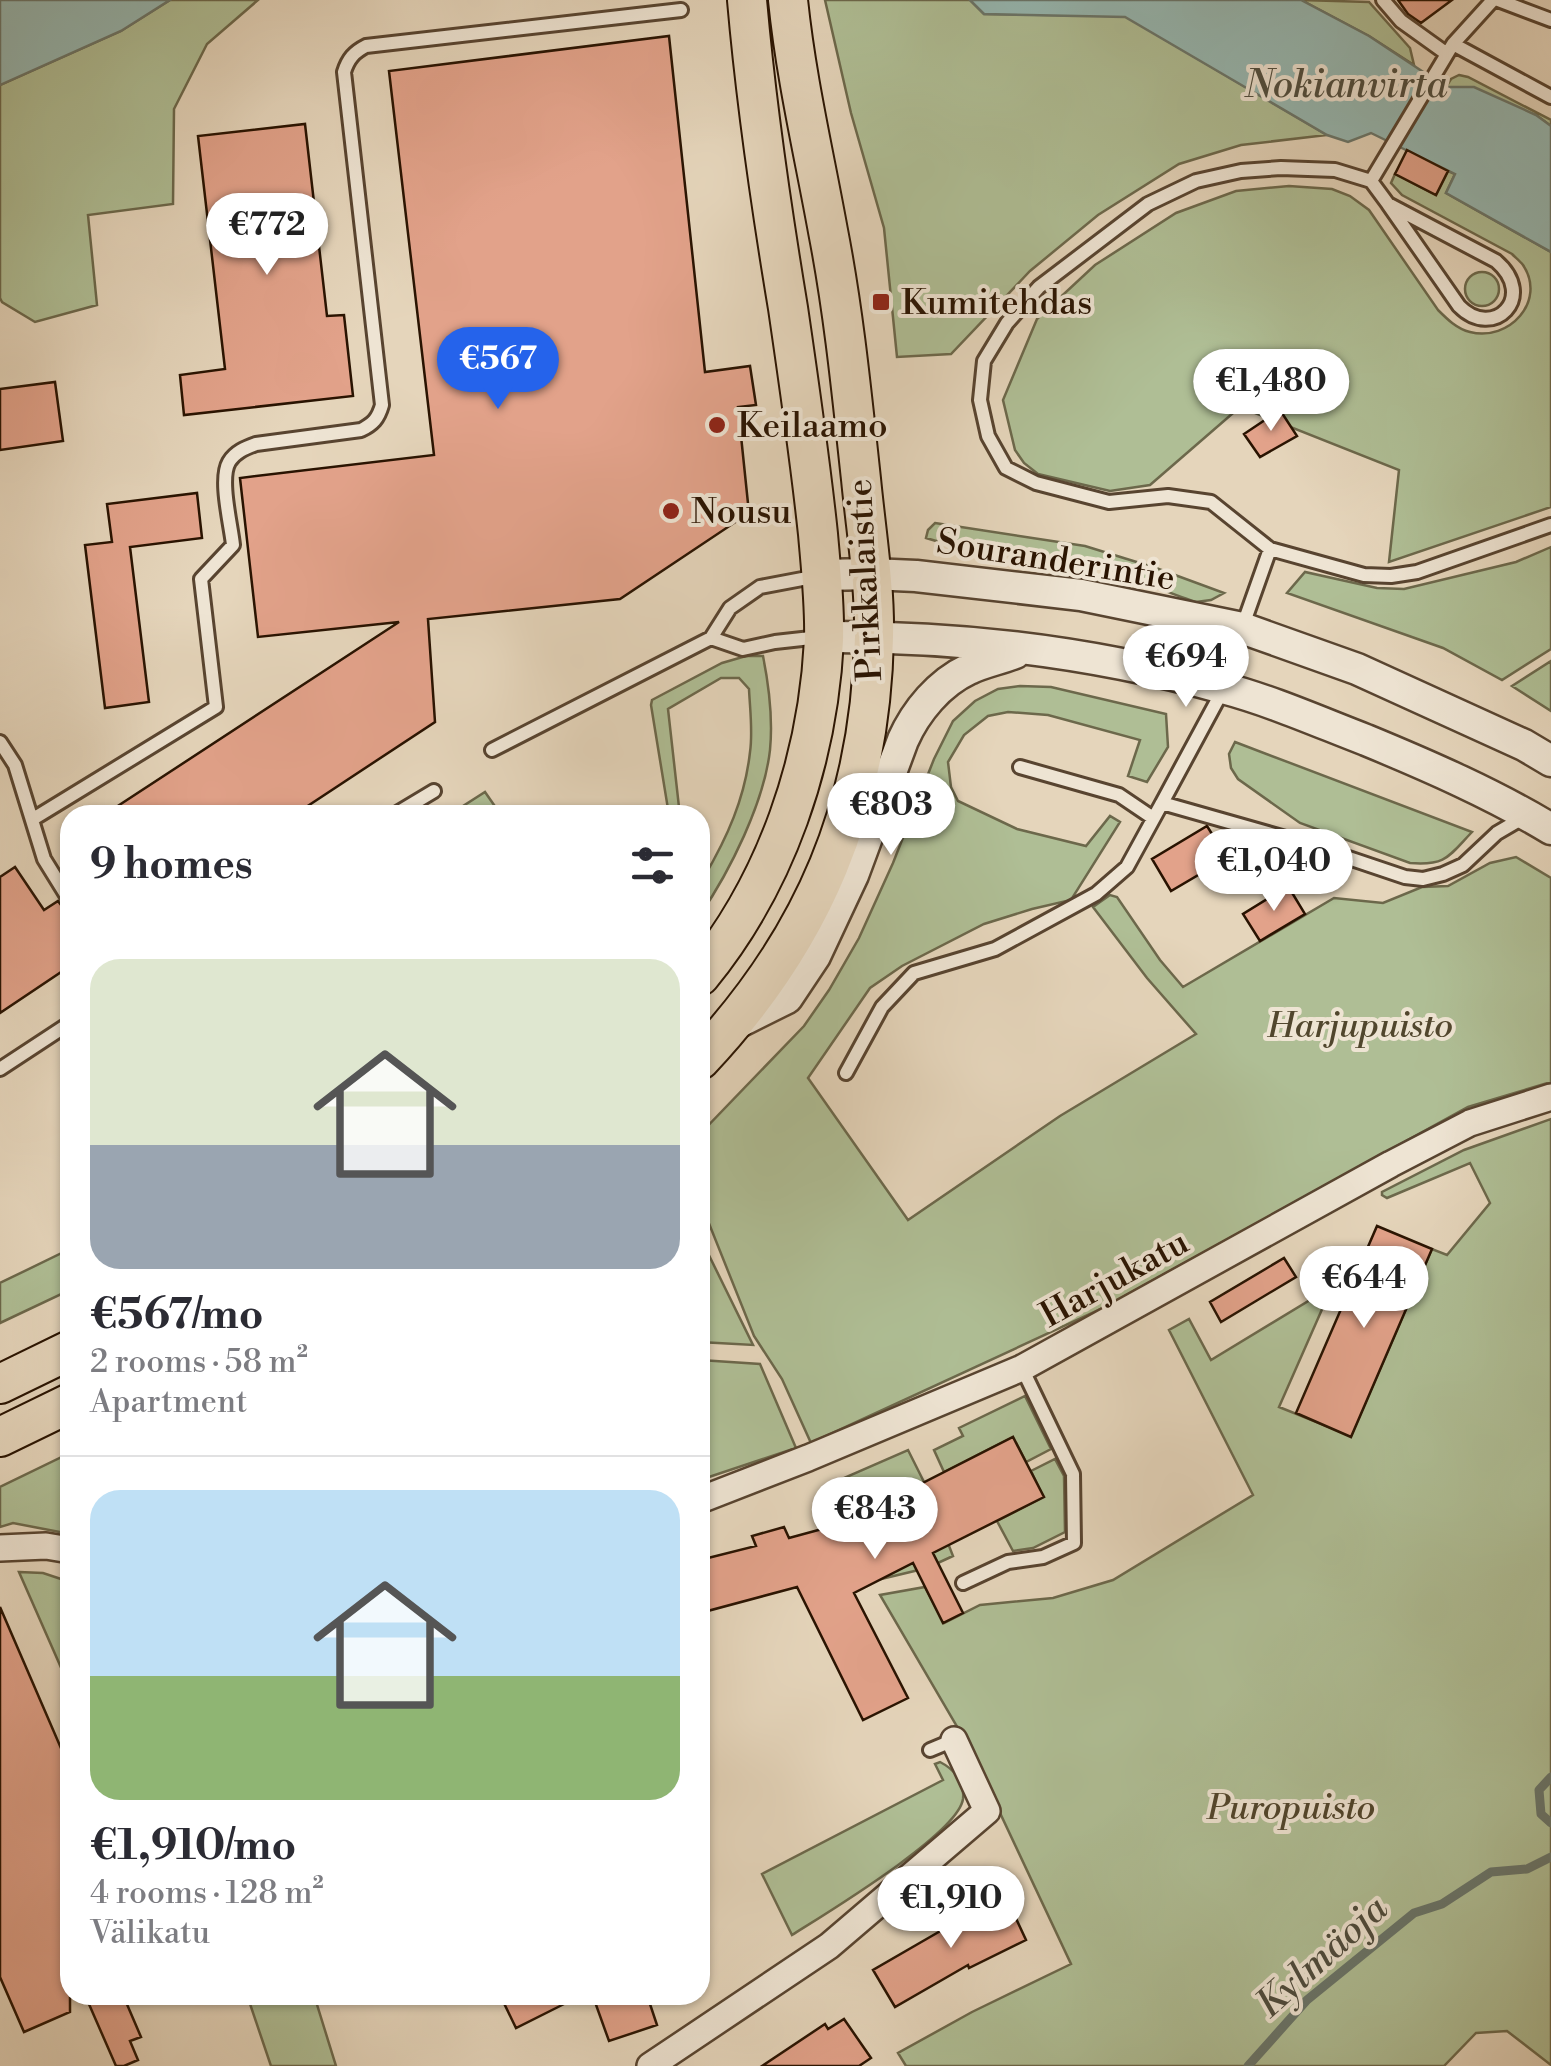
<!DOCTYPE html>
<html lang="en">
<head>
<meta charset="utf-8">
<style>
  :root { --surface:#fff; --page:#f7f7f7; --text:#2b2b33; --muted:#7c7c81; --line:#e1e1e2; --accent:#2563eb }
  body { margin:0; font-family:"Libre Bodoni",serif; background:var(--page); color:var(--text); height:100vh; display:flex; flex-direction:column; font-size:38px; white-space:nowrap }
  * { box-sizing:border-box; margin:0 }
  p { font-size:32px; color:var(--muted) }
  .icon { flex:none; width:55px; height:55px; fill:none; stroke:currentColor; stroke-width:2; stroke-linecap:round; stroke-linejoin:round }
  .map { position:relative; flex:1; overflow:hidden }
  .panel { position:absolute; left:60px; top:805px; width:650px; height:1200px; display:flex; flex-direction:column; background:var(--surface); border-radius:30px; box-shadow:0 2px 8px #0004 }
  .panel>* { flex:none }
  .price { position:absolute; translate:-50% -85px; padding:0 22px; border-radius:35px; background:#fff; color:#222; font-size:32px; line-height:65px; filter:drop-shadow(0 2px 5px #0008) }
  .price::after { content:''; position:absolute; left:50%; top:60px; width:30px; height:22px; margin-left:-15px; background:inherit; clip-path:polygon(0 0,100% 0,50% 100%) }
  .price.on { background:var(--accent); color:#fff }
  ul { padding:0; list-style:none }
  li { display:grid; align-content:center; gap:20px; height:530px; padding:0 30px }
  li+li { border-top:2px solid var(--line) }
  li span { display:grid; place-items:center; height:310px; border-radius:30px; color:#555 }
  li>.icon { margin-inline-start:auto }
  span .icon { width:180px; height:180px; fill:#fffc; stroke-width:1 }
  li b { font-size:42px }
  h2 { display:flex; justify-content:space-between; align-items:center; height:120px; padding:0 30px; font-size:42px }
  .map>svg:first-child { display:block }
  .green { fill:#afbe95; stroke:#6c684b; stroke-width:2.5 }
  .water { fill:#96b8b2; stroke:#6a766b; stroke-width:2.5 }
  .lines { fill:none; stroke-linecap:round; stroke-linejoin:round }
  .stream { stroke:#6a766b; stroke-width:9 }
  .building { fill:#e2a28a; stroke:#291301; stroke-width:2.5 }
  .service-casing { stroke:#584430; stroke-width:18 }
  .minor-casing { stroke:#584430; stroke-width:30 }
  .tertiary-casing { stroke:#584430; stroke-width:35 }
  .primary-casing { stroke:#291301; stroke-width:42 }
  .service { stroke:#eee4d3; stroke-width:12 }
  .minor { stroke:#eee4d3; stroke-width:25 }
  .tertiary { stroke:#eee4d3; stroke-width:30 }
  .primary { stroke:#e5d5bb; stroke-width:38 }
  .poi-dot { fill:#8f2418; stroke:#eee4d3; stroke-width:4 }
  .labels { text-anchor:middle; stroke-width:8; stroke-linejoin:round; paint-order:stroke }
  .poi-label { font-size:35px; fill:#291301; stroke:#eee4d3; text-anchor:start }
  .street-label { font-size:35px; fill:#291301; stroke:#eee4d3 }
  .park-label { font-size:35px; font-style:italic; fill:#51462d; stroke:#eee4d3 }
  .water-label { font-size:38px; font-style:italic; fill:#4f4d3f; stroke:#eee4d3 }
</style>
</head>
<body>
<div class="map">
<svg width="1551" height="2066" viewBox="0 0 1551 2066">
  <rect width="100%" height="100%" fill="#e5d5bb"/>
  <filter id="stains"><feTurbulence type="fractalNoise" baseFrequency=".002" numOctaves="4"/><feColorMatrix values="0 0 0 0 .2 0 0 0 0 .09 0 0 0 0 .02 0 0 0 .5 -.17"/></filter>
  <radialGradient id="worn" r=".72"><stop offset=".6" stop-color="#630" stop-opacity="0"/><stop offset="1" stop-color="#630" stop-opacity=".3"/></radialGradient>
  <!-- green -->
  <path class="green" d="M 170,0 L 258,0 L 207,44 L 174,109 L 173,204 L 88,215 L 97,305 L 35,322 L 2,302 L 0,298 L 0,85 L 121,31 Z
    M 825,0 L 970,0 L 984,14 L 1125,16 L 1327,135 L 1241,145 L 1179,164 L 1098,215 L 1030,271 L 951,354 L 897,357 L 884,228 L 851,113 Z
    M 1301,0 L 1369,2 L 1410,48 L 1414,65 L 1369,36 Z
    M 1459,75 L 1468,77 L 1551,120 L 1551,126 L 1536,115 L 1446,87 L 1451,79 Z
    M 1448,171 L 1455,174 L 1446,193 L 1551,252 L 1551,507 L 1389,562 L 1399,470 L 1240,407 L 1150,485 L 1110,491 L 1038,474 L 1024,463 L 1015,450 L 1003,400 L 1037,319 L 1095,265 L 1176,213 L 1236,191 L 1289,186 L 1332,189 L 1350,196 L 1369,210 L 1438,310 C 1447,319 1457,329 1470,332 C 1509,342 1547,301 1523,265 C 1520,261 1516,258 1512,254 L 1402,195 L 1391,183 L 1395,174 L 1436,195 Z
    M1465 289a17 17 0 1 1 34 0a17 17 0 1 1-34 0Z
    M 935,523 L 1085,546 L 1156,568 L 1224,593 L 1211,600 L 1196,602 C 1157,590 1119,569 1079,561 C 1028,551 975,554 926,538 L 928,530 Z
    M 1551,547 L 1551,649 L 1502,680 L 1443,648 L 1287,593 L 1305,572 L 1377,588 L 1404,589 L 1516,562 Z
    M 746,656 L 763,656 C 769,686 773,719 770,750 C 764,803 730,871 700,915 L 700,873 L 704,877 C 727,838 745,798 750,752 C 753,732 750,710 749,689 L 739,678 L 721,678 L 668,709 L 679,807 L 674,810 L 668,809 L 651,705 L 652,700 L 722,663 Z
    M 1551,661 L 1551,711 L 1512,686 Z
    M 1020,686 L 1051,687 L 1166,714 L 1168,747 L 1147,782 L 1128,776 L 1140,740 L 1048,715 L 1008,712 L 988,716 L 964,735 L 948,762 L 951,787 L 958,801 L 1017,829 L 1086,846 L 1110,816 L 1120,822 L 1071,900 L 1032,909 L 984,924 L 902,966 L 870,988 L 808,1078 L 908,1220 L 1060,1116 L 1196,1034 L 1147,978 L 1093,907 L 1110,895 L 1117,897 L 1160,960 L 1183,987 L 1334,898 L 1383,903 L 1422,887 L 1448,886 L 1490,863 L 1516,857 L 1551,878 L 1551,1082 L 1468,1107 L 1103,1308 L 811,1443 L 782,1379 L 754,1336 L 700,1201 L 700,1134 L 804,1026 L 829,990 L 859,938 L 893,863 L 934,759 L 953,721 L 975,701 L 998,689 Z
    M 1235,742 L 1472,832 C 1449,856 1446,866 1410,863 L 1300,823 L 1238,779 L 1231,768 L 1229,754 Z
    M 485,792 L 501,815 L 449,815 Z
    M 1551,1119 L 1551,2065 L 1507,2031 L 1476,2033 L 1444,2066 L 906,2066 L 898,2053 L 972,2012 L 1071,1964 L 969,1747 L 880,1595 L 925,1587 L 944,1623 L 980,1605 L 1053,1598 L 1113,1580 L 1253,1495 L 1169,1330 L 1189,1319 L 1211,1360 L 1320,1294 L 1327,1298 L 1279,1407 L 1351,1436 L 1432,1249 L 1447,1255 L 1490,1203 L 1470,1163 L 1387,1198 L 1382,1195 L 1382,1192 L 1464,1150 Z
    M 700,1237 L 753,1345 L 700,1342 Z
    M 70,1249 L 70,1290 L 0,1323 L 0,1283 Z
    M 700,1360 L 760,1364 L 796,1448 L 700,1480 Z
    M 1025,1396 L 1051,1449 L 1026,1462 L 1013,1437 L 944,1472 L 934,1450 L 963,1436 L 959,1428 Z
    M 908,1450 L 924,1482 L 953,1556 L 927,1568 L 877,1580 L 836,1494 L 837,1481 Z
    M 70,1453 L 70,1534 L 13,1523 L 0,1527 L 0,1487 Z
    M 1055,1459 L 1064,1476 L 1065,1532 L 1033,1548 L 1013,1551 L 997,1521 L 1043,1497 L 1031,1471 Z
    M 19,1572 L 43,1573 L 70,1582 L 70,1688 Z
    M 940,1762 C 954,1769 965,1782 963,1799 C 958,1834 825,1914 792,1935 L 762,1874 L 943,1780 L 935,1764 Z
    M 247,1995 L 314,1995 L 336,2066 L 271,2066 Z"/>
  <!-- water -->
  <path class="water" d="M 0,0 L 170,0 L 121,31 L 0,85 Z
    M 970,0 L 1301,0 L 1369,36 L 1446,87 L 1474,87 L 1536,115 L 1551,126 L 1551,252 L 1446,193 L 1455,174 L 1371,133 L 1348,142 L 1327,135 L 1125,17 L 984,14 Z"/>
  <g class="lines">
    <!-- stream -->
    <path class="stream" d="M 1551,1777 L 1539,1790 L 1541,1814 L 1551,1823
      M 1248,2066 L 1307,2000 L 1414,1913 L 1442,1904 L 1491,1872 L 1527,1869 L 1551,1857"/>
  </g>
  <!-- building -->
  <path class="building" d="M 1398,0 L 1452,0 L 1421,23 L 1408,14 Z
    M 669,36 L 705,372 L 750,366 L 756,405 L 738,407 L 749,513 L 620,599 L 428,619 L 435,722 L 294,815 L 104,815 L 399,622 L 258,637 L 240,478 L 434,455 L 389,71 Z
    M 305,124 L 327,316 L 344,315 L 353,396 L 184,415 L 180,375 L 225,369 L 198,136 Z
    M 1407,150 L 1448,171 L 1436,195 L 1395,174 Z
    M 55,382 L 63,441 L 0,450 L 0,389 Z
    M 1280,410 L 1297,436 L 1260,457 L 1244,434 Z
    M 197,493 L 202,538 L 130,547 L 149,702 L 105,708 L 85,545 L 112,542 L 107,504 Z
    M 1207,826 L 1227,858 L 1171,891 L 1152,859 Z
    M 15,867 L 44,910 L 58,901 L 64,909 L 70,911 L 70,966 L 0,1013 L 0,877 Z
    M 1288,886 L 1305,914 L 1260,941 L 1243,914 Z
    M 1377,1226 L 1432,1249 L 1351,1437 L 1296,1413 Z
    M 1284,1258 L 1296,1277 L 1221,1322 L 1210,1302 Z
    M 1013,1437 L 1044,1497 L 933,1553 L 963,1613 L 943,1623 L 913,1563 L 854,1593 L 908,1698 L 863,1720 L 797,1587 L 700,1613 L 700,1560 L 756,1546 L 752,1536 L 784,1527 L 789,1538 L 844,1523 Z
    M 0,1607 L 70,1769 L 70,2012 L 24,2032 L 0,1977 Z
    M 1005,1895 L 1026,1940 L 969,1968 L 968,1965 L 895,2007 L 873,1970 L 949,1926 L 948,1923 Z
    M 85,1995 L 123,1995 L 141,2037 L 130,2041 L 138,2060 L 124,2066 L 116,2066 Z
    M 500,1995 L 582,1995 L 516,2028 Z
    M 615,1995 L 647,1995 L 657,2025 L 609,2041 L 595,2002 Z
    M 844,2019 L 871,2058 L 859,2066 L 762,2066 L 825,2024 L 828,2029 Z"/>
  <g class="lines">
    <!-- service casing -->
    <g class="service-casing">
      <path id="service" d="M 1383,0 L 1401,21 L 1447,54
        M 1498,0 L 1551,20
        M 1453,44 L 1551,97
        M 1371,181 L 1453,44 L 1493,0
        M 1388,204 L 1459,306 C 1493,341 1538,297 1496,261 L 1388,204 L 1371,181 L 1335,170 L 1281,168 L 1241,171 L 1196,181 L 1148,204 L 1039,287 L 1007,323 L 984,361 L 980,400 L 988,436 L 1006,468 L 1036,483 L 1109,502 L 1168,496 L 1211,502 L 1270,549 L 1364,575 L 1391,576 L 1417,572 L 1551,525
        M 1270,549 L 1242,628 L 1224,688 L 1162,803 L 1310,845 L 1405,877 L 1423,879 L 1443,874 L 1463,865 L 1497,833 L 1526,816
        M 711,638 L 743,649 L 775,642 L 820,637
        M 0,742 L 15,765 L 44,859 L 70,901
        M 492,750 L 711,638 L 730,608 L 760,587 L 818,576
        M 1020,767 L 1119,795 L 1153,818
        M 394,815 L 434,791
        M 33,819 L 216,707 L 201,579 L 233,545 C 231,525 219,479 229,462 C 235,452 245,448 256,444 L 361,430 C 373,424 378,419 382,405 L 344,72 C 348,59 354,52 366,46 L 681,10
        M 0,1069 L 70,1023
        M 846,1073 L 882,1007 L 914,973 L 995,949 L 1096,894 L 1127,867 L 1162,803
        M 963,1583 L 1008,1562 L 1043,1557 L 1074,1543 L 1073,1474 L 1022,1368
        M 930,1750 L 954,1740"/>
    </g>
    <!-- minor casing -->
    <g class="minor-casing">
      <path id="minor" d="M 700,1500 L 808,1458 L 1022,1368 L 1391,1164 L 1470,1123 L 1551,1097
        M 0,1548 L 46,1546 L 70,1550
        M 650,2066 L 829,1946 L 987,1811 L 954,1740"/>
    </g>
    <!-- tertiary casing -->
    <g class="tertiary-casing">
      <path id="tertiary" d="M 822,575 L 871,574 L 916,576 L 1081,595 L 1242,628 L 1357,669 L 1524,745 L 1551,761
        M 824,637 C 959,636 1093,652 1223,688 C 1272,701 1319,722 1366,740 C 1429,766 1493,794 1551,829
        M 733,1025 L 787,998 L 815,956 L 853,875 L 903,740 C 916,711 939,683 969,669 C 983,662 1000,659 1015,653"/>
    </g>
    <!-- primary casing -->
    <g class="primary-casing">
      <path id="primary" d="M 700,976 C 777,882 818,760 824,640 C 825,605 821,569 818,534 C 810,458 799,383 788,308 C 771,206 756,103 747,0
        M 700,1060 C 814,939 871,804 874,637 C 875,584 866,531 861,479 C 852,396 844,313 828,231 C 814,154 796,78 788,0
        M 0,1384 L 70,1350
        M 0,1437 L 70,1403"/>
    </g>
    <!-- service -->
    <use href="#service" class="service"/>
    <!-- minor -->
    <use href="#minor" class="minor"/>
    <!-- tertiary -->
    <use href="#tertiary" class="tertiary"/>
    <!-- primary -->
    <use href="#primary" class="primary"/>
  </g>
  <!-- markers -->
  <g class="poi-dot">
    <rect x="871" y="292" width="20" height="20" rx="5"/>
    <circle cx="717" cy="425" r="10"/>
    <circle cx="671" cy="511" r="10"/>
  </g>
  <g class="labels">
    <!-- poi labels -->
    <g class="poi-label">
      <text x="901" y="314">Kumitehdas</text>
      <text x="737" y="437">Keilaamo</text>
      <text x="691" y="523">Nousu</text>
    </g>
    <!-- street labels -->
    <g class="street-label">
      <text transform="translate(1056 559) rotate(9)" y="12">Souranderintie</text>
      <text transform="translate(864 580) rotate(-93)" y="12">Pirkkalaistie</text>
      <text transform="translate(1114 1278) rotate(-29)" y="12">Harjukatu</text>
    </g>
    <!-- park labels -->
    <g class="park-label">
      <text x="1360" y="1037">Harjupuisto</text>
      <text x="1291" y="1819">Puropuisto</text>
    </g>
    <!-- water labels -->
    <g class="water-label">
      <text x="1346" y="97">Nokianvirta</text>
      <text transform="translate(1321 1956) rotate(-42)" y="13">Kylmäoja</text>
    </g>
  </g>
  <rect width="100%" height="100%" filter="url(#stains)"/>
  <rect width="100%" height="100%" fill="url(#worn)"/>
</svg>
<b class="price" style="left:267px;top:278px">€772</b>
<b class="price on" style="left:498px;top:412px">€567</b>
<b class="price" style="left:1271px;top:434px">€1,480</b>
<b class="price" style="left:1186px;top:710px">€694</b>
<b class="price" style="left:891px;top:858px">€803</b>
<b class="price" style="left:1274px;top:914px">€1,040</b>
<b class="price" style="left:1364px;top:1331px">€644</b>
<b class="price" style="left:875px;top:1562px">€843</b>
<b class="price" style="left:951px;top:1951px">€1,910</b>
<section class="panel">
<h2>9 homes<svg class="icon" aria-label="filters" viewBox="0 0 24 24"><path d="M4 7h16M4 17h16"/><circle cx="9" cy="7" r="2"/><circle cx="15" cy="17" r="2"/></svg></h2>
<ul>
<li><span style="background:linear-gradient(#dfe7d0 60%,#9aa5b1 0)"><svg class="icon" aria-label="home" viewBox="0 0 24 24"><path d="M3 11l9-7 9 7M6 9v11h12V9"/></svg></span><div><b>€567/mo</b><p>2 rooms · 58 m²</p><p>Apartment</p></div></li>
<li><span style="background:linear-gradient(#bfe0f5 60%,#8fb573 0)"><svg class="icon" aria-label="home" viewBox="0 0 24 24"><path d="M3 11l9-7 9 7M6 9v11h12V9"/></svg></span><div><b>€1,910/mo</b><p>4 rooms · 128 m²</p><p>Välikatu</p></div></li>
</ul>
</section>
</div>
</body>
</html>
